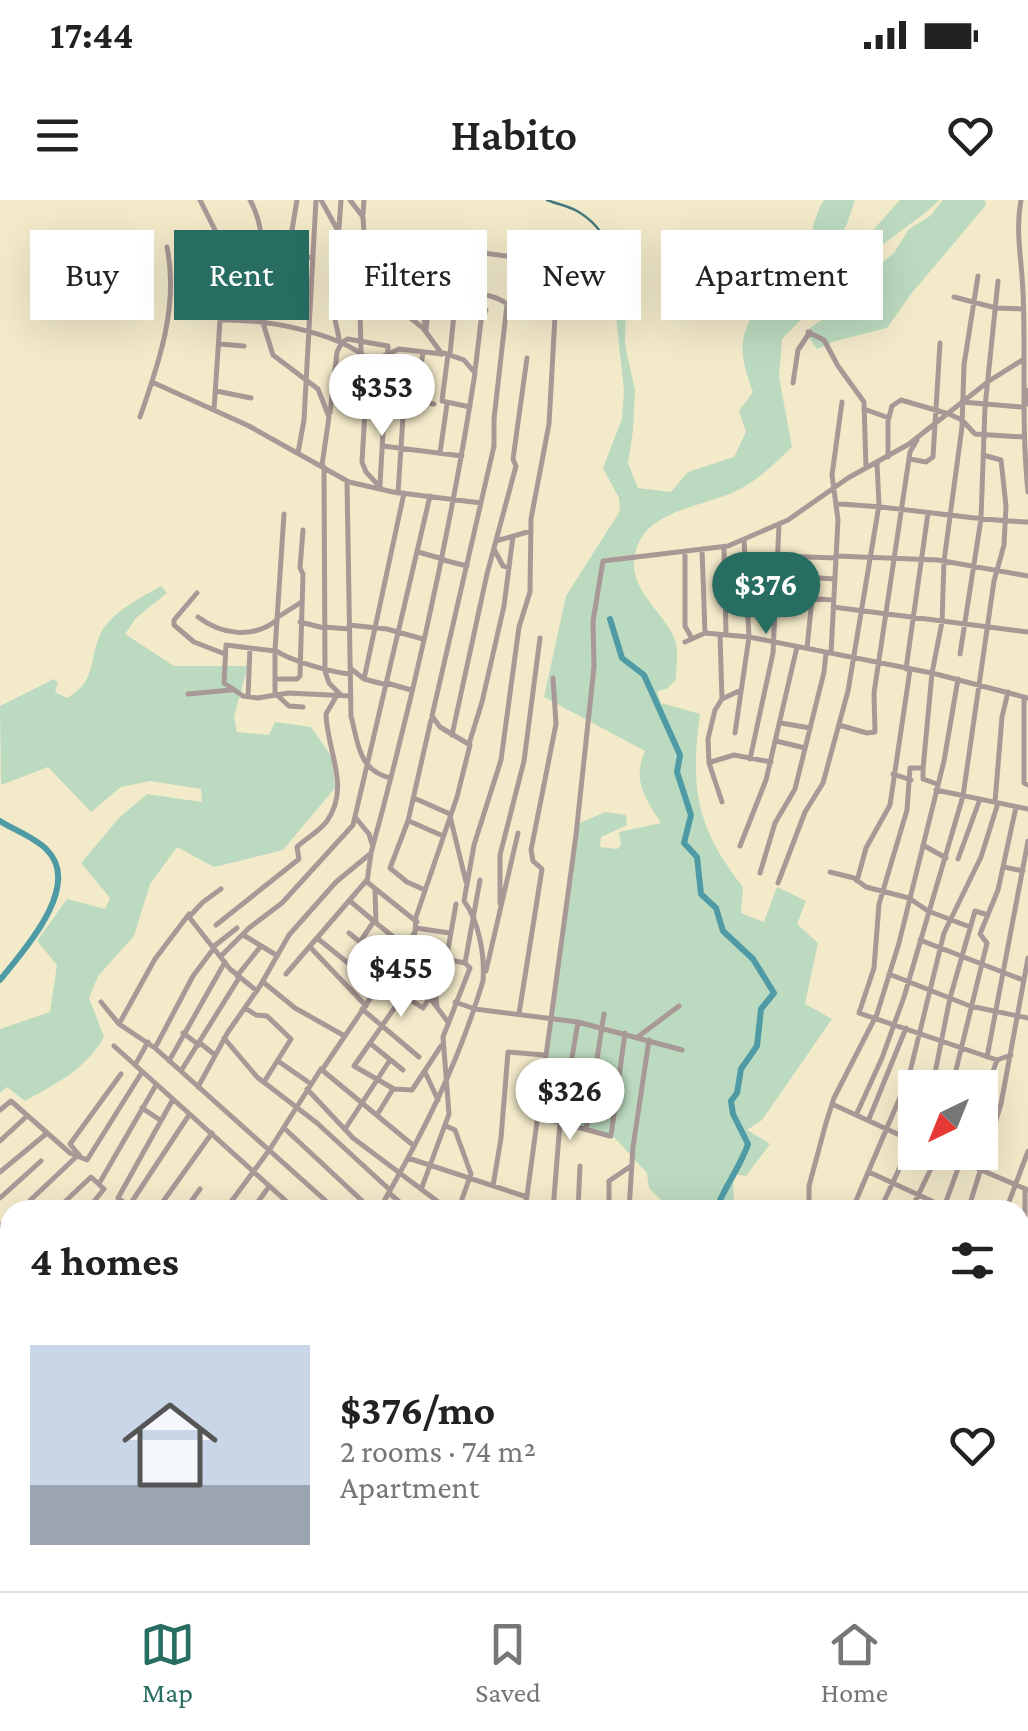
<!DOCTYPE html>
<html lang="en">
<head>
<meta charset="utf-8">
<style>
  :root { --surface:#fff; --page:#f6f6f6; --text:#222; --muted:#767676; --line:#e0e0e0; --accent:#276d61 }
  body { margin:0; font-family:"Crimson Pro",serif; background:var(--page); color:var(--text); height:100vh; display:flex; flex-direction:column; font-size:38px; white-space:nowrap }
  * { box-sizing:border-box; margin:0 }
  p { font-size:32px; color:var(--muted) }
  .icon { flex:none; width:55px; height:55px; fill:none; stroke:currentColor; stroke-width:2; stroke-linecap:round; stroke-linejoin:round }
  .map { position:relative; flex:1; overflow:hidden }
  .details { position:absolute; left:0px; top:1000px; width:1030px; height:392px; display:flex; flex-direction:column; background:var(--surface); border-radius:30px 30px 0 0; box-shadow:0 10px 40px #0002 }
  .details>* { flex:none }
  .banner { position:absolute; left:30px; top:30px; width:970px; height:90px; display:flex; gap:20px }
  .needle { width:65px; rotate:223deg }
  .buttons { position:absolute; left:898px; top:870px; display:grid; gap:20px }
  .buttons a { display:grid; place-items:center; width:100px; height:100px; border-radius:0px; background:var(--surface); box-shadow:0 10px 40px #0002; font-size:50px }
  .price { position:absolute; translate:-50% -85px; padding:0 22px; border-radius:35px; background:#fff; color:#222; font-size:32px; line-height:65px; filter:drop-shadow(0 2px 5px #0008) }
  .price::after { content:''; position:absolute; left:50%; top:60px; width:30px; height:22px; margin-left:-15px; background:inherit; clip-path:polygon(0 0,100% 0,50% 100%) }
  .price.on { background:var(--accent); color:#fff }
  ul { padding:0; list-style:none }
  li { display:flex; align-items:center; gap:30px; height:250px; padding:0 30px }
  li span { display:grid; place-items:center; flex:none; width:280px; height:200px; border-radius:0px; color:#555 }
  li>.icon { margin-inline-start:auto }
  span .icon { width:120px; height:120px; fill:#fffc; stroke-width:1 }
  li b { font-size:42px }
  h2 { display:flex; justify-content:space-between; align-items:center; height:120px; padding:0 30px; font-size:42px }
  .chip { padding:0 35px; border-radius:0px; background:var(--surface); box-shadow:0 10px 40px #0002; font-size:35px; line-height:90px }
  .chip.on { background:var(--accent); color:#fff }
  .status { display:flex; justify-content:space-between; align-items:center; height:70px; padding:0 50px; background:var(--surface); direction:ltr }
  .status svg { height:28px; fill:currentColor }
  header { display:flex; justify-content:space-between; align-items:center; height:130px; padding:0 30px; background:var(--surface); font-size:45px; font-weight:600 }
  .tab-bar { display:flex; justify-content:space-around; align-items:center; height:140px; border-top:2px solid var(--line); background:var(--surface); font-size:28px; color:var(--muted) }
  .tab-bar a { display:grid; justify-items:center; gap:5px }
  .tab-bar .on { color:var(--accent) }
  .map>svg:first-child { display:block }
  .green { fill:#bcdabf }
  .lines { fill:none; stroke-linecap:round; stroke-linejoin:round }
  .stream { stroke:#44787d; stroke-width:2.5 }
  .river { stroke:#4e9ba6; stroke-width:6 }
  .minor { stroke:#a99996; stroke-width:5 }
</style>
</head>
<body>
<div class="status"><b>17:44</b><svg viewBox="0 0 49 12"><path d="M0 12V9h3v3zM5 12V6h3v6zM10 12V3h3v9zM15 12V0h3v12zM26 1h20v11H26zM47 4h2v5h-2z"/></svg></div>
<header><svg class="icon" aria-label="menu" viewBox="0 0 24 24"><path d="M4 6h16M4 12h16M4 18h16"/></svg>Habito<svg class="icon" aria-label="heart" viewBox="0 0 24 24"><path d="M12 20l-8-8c-3-5 5-10 8-4 3-6 11-1 8 4z"/></svg></header>
<div class="map">
<svg width="1028" height="1391" viewBox="0 0 1028 1391">
  <rect width="100%" height="100%" fill="#f3eaca"/>
  <!-- green -->
  <path class="green" d="M 824,0 L 855,0 L 847,24 L 815,77 L 824,85 L 900,0 L 939,0 C 916,26 854,54 849,89 L 826,94 L 782,139 L 779,177 L 792,247 C 776,262 759,280 738,290 C 701,309 634,309 634,366 C 635,395 666,415 675,440 C 679,450 676,467 676,479 L 667,489 L 657,491 L 661,503 L 700,514 C 690,587 696,628 743,687 L 741,713 L 764,722 L 777,687 L 806,701 L 797,724 L 818,743 L 805,804 L 832,819 L 762,920 L 747,930 L 770,944 L 746,976 L 733,974 L 734,1006 L 729,1010 L 664,1010 L 662,1001 L 649,988 L 647,973 L 613,936 L 536,916 L 580,623 L 605,612 L 626,615 L 627,625 L 601,637 L 600,647 L 617,649 L 621,645 L 619,632 L 661,623 C 645,598 632,581 645,551 L 544,497 L 566,396 L 620,311 L 619,298 L 603,268 L 622,219 L 624,191 L 614,98 L 626,100 L 625,145 L 635,190 L 633,230 L 628,263 L 638,288 L 671,292 L 688,272 L 734,257 L 746,232 L 739,211 L 753,192 C 734,144 740,121 779,88 C 786,82 799,75 802,68 C 813,45 810,21 824,0 Z
    M 943,0 L 985,0 L 986,5 L 911,94 L 887,128 L 835,141 L 817,149 L 808,136 L 810,128 L 855,97 L 871,72 L 894,53 L 909,29 L 930,16 Z
    M 161,386 L 167,393 L 136,418 L 125,434 L 174,466 L 248,466 L 234,517 L 237,532 L 269,535 L 275,522 L 311,527 L 332,557 L 335,588 L 283,650 L 214,667 L 177,647 L 150,684 L 134,736 L 98,776 L 89,798 L 104,837 C 85,870 57,883 25,901 L 7,887 L 0,893 L 0,829 L 50,812 L 57,765 L 37,741 L 67,699 L 105,709 L 110,698 L 81,663 L 119,618 L 147,594 L 202,602 L 201,589 L 150,581 L 121,587 L 91,612 L 48,567 L 1,585 L 0,506 L 54,479 L 58,483 L 55,492 L 67,498 C 99,480 87,457 103,429 C 115,411 143,396 161,386 Z"/>
  <g class="lines">
    <!-- stream -->
    <path class="stream" d="M 547,0 C 557,4 568,6 577,11 C 609,29 620,66 619,100"/>
    <!-- river -->
    <path class="river" d="M 610,419 L 622,458 L 644,475 L 680,555 L 677,572 L 691,615 L 684,643 L 697,657 L 701,694 L 716,708 L 723,731 L 753,759 L 774,793 L 761,809 L 757,846 L 741,869 L 737,893 L 731,901 L 733,914 L 748,944 C 740,968 724,987 716,1010
      M 0,621 C 14,630 36,638 47,650 C 83,686 23,751 0,780
      M 673,1391 L 684,1382"/>
    <!-- minor -->
    <path class="minor" d="M 200,0 L 226,52 L 249,78 L 273,155 L 318,189 L 329,217 L 322,265
      M 250,0 C 262,21 270,69 252,88
      M 321,0 L 337,29
      M 350,0 L 363,17 L 364,34 L 381,39 L 396,60 L 406,63 L 408,116 L 423,128 L 442,154
      M 1021,0 C 1015,31 1022,61 1023,92 C 1026,159 1021,225 1028,292
      M 363,14 L 364,0
      M 265,45 L 271,52 L 313,58
      M 264,61 L 289,102 L 307,118
      M 282,90 L 297,0
      M 954,97 L 996,108 L 1023,109
      M 421,100 L 425,124
      M 407,113 L 391,110 L 382,89 L 382,40 L 514,57 L 554,69 L 556,98 L 549,224 L 531,319 L 530,392 L 519,427 L 501,560 L 474,645 L 464,701 C 479,721 485,756 483,781
      M 426,130 L 433,69
      M 808,132 L 824,140 L 838,166 L 864,202 L 866,268
      M 339,138 L 333,110 L 341,0
      M 219,144 L 244,146
      M 361,153 L 360,108 L 366,37
      M 448,154 L 442,201 L 470,207
      M 450,154 L 454,114
      M 368,158 L 381,157 L 399,149 L 442,154
      M 475,171 L 481,121 L 486,110
      M 387,174 L 419,181 L 423,152
      M 419,180 L 417,201 L 434,204
      M 152,182 L 249,226 L 349,282 L 393,292 L 481,303
      M 793,183 L 798,150 L 810,132
      M 1026,190 L 1028,204
      M 216,191 L 251,198
      M 385,196 L 404,202 L 398,293
      M 962,202 L 1022,207
      M 864,209 L 889,218
      M 214,210 L 220,120 C 262,119 335,131 368,159 L 362,262 L 366,272 L 382,289
      M 330,213 L 337,152 L 342,142 L 348,139 L 388,146 L 380,284
      M 140,217 C 159,163 179,105 167,47
      M 383,246 L 462,256
      M 298,253 L 304,220 L 316,0
      M 440,253 L 447,204
      M 888,257 L 888,221 L 892,206 L 901,200 L 949,214 L 962,220 L 975,234 L 1024,237
      M 910,259 L 926,262 L 933,257 L 940,143
      M 324,267 L 325,471 L 329,483 L 341,495
      M 347,281 L 351,516 C 358,542 358,571 391,578
      M 837,304 C 901,306 964,320 1028,322
      M 496,341 L 531,331
      M 724,347 L 726,434
      M 494,349 L 503,366 L 509,368
      M 702,349 L 705,433
      M 418,352 L 443,359
      M 685,352 L 685,426 L 691,437
      M 779,356 L 836,358
      M 836,356 L 938,360 L 1028,376
      M 443,360 L 467,366
      M 777,375 L 834,379
      M 197,393 L 174,420 L 174,425 L 194,442 L 225,454
      M 775,396 L 833,400
      M 833,407 L 1028,432
      M 198,417 C 222,435 253,439 277,420
      M 278,417 L 300,403
      M 300,422 L 324,428
      M 349,425 L 387,429 L 423,439
      M 324,427 L 349,429
      M 720,435 L 722,499 L 715,510 L 708,539 L 709,563 L 722,602
      M 685,442 L 705,433 L 749,437 L 932,473 L 1028,498
      M 807,448 L 812,399
      M 275,450 C 290,461 331,472 350,474
      M 275,451 L 226,445 L 224,483 L 243,496 L 258,498 L 288,493 L 351,496
      M 831,453 L 838,320 L 832,275 L 842,202
      M 960,454 L 981,319 L 985,207 L 998,81
      M 350,468 L 364,479 L 387,485
      M 906,469 L 928,313
      M 275,479 L 297,479 L 300,476 L 303,374 L 300,368 L 303,330
      M 364,479 L 404,293
      M 387,483 L 411,490
      M 188,494 L 231,490
      M 275,495 L 275,450 L 284,314
      M 277,495 L 289,506 L 303,507
      M 248,497 L 250,448
      M 1024,497 L 1024,583 L 1028,585
      M 722,499 L 741,490
      M 781,523 L 810,528
      M 839,525 L 867,533 L 875,532 L 874,493 L 910,252 L 917,240
      M 735,533 L 749,437 L 744,339
      M 452,535 L 487,374 L 516,266 L 513,259 L 527,158
      M 776,541 L 805,548
      M 469,544 L 482,502 L 504,406 L 513,336
      M 750,559 L 773,453 L 779,325
      M 711,562 L 734,555 L 771,562
      M 923,568 L 910,568 L 907,610 L 879,704 L 874,768 L 859,813 L 997,860 L 1011,855
      M 893,574 L 911,580
      M 937,584 L 923,579 L 923,569 L 932,473 L 942,422 L 944,361 L 962,227 L 964,165 L 978,76
      M 936,590 L 1028,609
      M 414,598 L 450,614
      M 995,602 L 1002,517 L 1008,492
      M 450,616 L 466,682
      M 355,617 L 369,634 L 372,644
      M 409,621 L 443,636
      M 923,645 L 946,658
      M 740,646 L 766,580 L 797,447
      M 958,659 L 980,599
      M 1004,667 L 1023,671
      M 830,672 L 854,678 L 866,687 L 909,698 L 928,711 L 970,727
      M 760,673 L 775,623 L 795,589 L 824,472 L 826,453
      M 857,681 L 866,648 L 890,605 L 910,470
      M 778,683 L 805,612 L 823,583 L 848,491 L 879,305 L 877,263
      M 221,689 L 203,702 L 189,717 L 230,769 L 257,791
      M 375,690 L 376,723 L 406,747
      M 425,690 L 407,682 L 390,668 L 408,621 L 431,520
      M 350,701 L 376,723
      M 500,703 L 500,655 L 524,561 L 540,438
      M 417,722 L 367,682 L 371,653 C 414,495 450,335 475,173 L 464,160 L 444,153
      M 216,725 L 299,659 L 297,647 C 306,638 319,632 327,621 C 351,587 327,551 326,514 L 337,495
      M 416,728 L 450,733
      M 349,733 L 393,769
      M 245,736 L 276,755
      M 415,736 L 416,777 L 354,866 L 394,889 L 412,890 L 441,846
      M 317,738 L 379,788
      M 417,740 L 424,759 L 424,790 L 448,822
      M 920,740 L 1023,780
      M 360,742 L 374,721
      M 213,747 L 237,728
      M 310,747 L 366,806
      M 221,756 L 249,728 L 282,703 L 353,625 L 430,296
      M 445,759 L 465,763
      M 486,771 L 518,633
      M 286,774 L 366,681
      M 889,774 L 970,806 L 1028,818
      M 237,776 L 261,746
      M 263,782 L 295,808 L 343,835
      M 404,796 L 423,808 L 430,797
      M 101,802 L 119,824 L 155,848 L 336,1010
      M 455,802 L 475,809 L 578,822 L 682,850
      M 437,806 L 435,791 L 447,755 L 456,704
      M 245,808 L 256,815 L 267,816 L 291,839 L 264,882
      M 362,809 L 419,857
      M 519,814 L 542,669 L 533,661 L 531,650 L 556,524 L 553,478
      M 119,824 L 155,759 L 189,714
      M 183,833 L 199,845
      M 639,836 L 679,806
      M 224,838 L 257,877 L 317,923 L 390,990
      M 200,843 L 215,855
      M 371,844 L 403,870
      M 114,846 L 296,1010
      M 155,848 L 193,776 L 214,748
      M 987,857 L 1028,641
      M 169,861 L 225,762
      M 278,861 L 311,884
      M 135,865 L 148,842
      M 181,871 L 239,778
      M 425,872 L 438,900
      M 955,874 L 987,743 L 980,734 L 998,690 L 1016,607
      M 198,887 L 228,832 L 260,786 L 289,735 L 336,682 L 370,654
      M 932,888 L 950,798 L 975,711 L 988,715
      M 307,889 L 353,938 L 449,1010
      M 832,904 L 915,942
      M 142,908 L 160,920
      M 980,908 L 997,860
      M 0,910 L 11,901 L 70,953 L 87,960 L 142,872
      M 857,913 L 882,858 L 904,797 L 963,596 L 994,381 L 1004,345 L 1006,306 L 1001,260 L 983,255
      M 377,915 L 393,889
      M 536,916 L 610,936
      M 549,919 L 565,899 L 578,822
      M 869,919 L 906,828
      M 446,926 L 455,930 L 471,974 L 461,1002
      M 284,928 L 372,1010
      M 345,929 L 390,860
      M 586,929 L 604,814
      M 611,936 L 625,833
      M 0,941 L 27,916
      M 414,946 L 322,870 L 415,732 L 416,717 L 457,597 L 470,545 L 440,527 L 432,516 L 494,246 L 494,219 L 507,104 C 487,88 454,97 432,82
      M 939,952 L 1028,990
      M 80,956 L 70,944 L 121,874
      M 408,958 L 527,997
      M 0,972 L 46,934
      M 869,972 L 951,1010
      M 100,982 L 156,885
      M 493,986 L 501,938 L 508,852 L 544,855
      M 422,987 L 449,914 L 443,837 L 470,768 L 465,763 L 480,680
      M 389,993 L 409,1010
      M 0,998 L 41,961
      M 855,1003 L 909,876 L 944,733 L 981,657 L 998,603
      M 129,1006 L 189,915
      M 944,1007 L 964,952
      M 20,1010 L 76,957
      M 56,1010 L 91,977 L 104,989 L 87,1010
      M 134,1010 L 118,998 L 172,901
      M 157,1010 L 212,933
      M 185,1010 L 200,989
      M 225,1010 L 270,949 L 321,869
      M 252,1010 L 268,988
      M 379,1010 C 423,933 457,867 483,781
      M 525,1010 L 576,635 L 594,467 L 593,421 L 603,361 L 728,346 L 788,320 L 848,278 L 909,244 L 989,181 L 1024,159
      M 553,1010 L 560,923
      M 578,1010 L 580,966
      M 609,1010 L 609,981 L 631,966
      M 629,1010 L 633,947 L 649,840
      M 809,1010 L 809,986 L 826,923 L 834,898 L 877,814 L 899,743 L 944,561 L 958,479
      M 880,1010 L 915,935
      M 911,1010 L 939,952
      M 968,1010 L 1001,904 L 1028,758
      M 1006,1010 L 1028,951
      M 0,1026 L 10,1018
      M 1020,1030 L 1025,1016 L 1025,989
      M 0,1054 L 10,1046
      M 1020,1064 L 1028,1066
      M 0,1068 L 10,1080
      M 1020,1094 L 1028,1078
      M 0,1106 L 10,1116
      M 0,1129 L 10,1120
      M 1020,1150 L 1028,1132
      M 0,1165 L 10,1156
      M 0,1203 L 10,1212
      M 1020,1203 L 1028,1173
      M 1020,1217 L 1028,1220
      M 0,1239 L 10,1248
      M 0,1273 L 10,1282
      M 1020,1293 L 1028,1266
      M 0,1316 L 10,1325
      M 1020,1346 L 1028,1348
      M 0,1355 L 10,1364
      M 1020,1380 L 1028,1358
      M 30,1382 L 40,1391
      M 74,1382 L 83,1391
      M 116,1382 L 125,1391
      M 182,1382 L 191,1391
      M 217,1382 L 226,1391
      M 249,1382 L 257,1391
      M 284,1382 L 294,1391
      M 355,1382 L 364,1391
      M 392,1382 L 402,1391
      M 447,1382 L 463,1391
      M 489,1382 L 502,1391
      M 508,1382 L 519,1391
      M 850,1382 L 852,1391
      M 939,1382 L 960,1387
      M 0,1387 L 5,1391
      M 976,1388 L 977,1382
      M 155,1391 L 159,1382
      M 308,1391 L 315,1382
      M 415,1391 L 421,1382
      M 523,1391 L 531,1382
      M 558,1391 L 566,1382
      M 593,1391 L 601,1382
      M 719,1391 L 725,1382
      M 755,1391 L 761,1382
      M 791,1391 L 797,1382
      M 827,1391 L 834,1382
      M 864,1391 L 868,1382
      M 888,1391 L 890,1382
      M 918,1391 L 919,1382
      M 992,1391 L 994,1382"/>
  </g>
</svg>
<div class="buttons">
<a><svg class="needle" viewBox="-14 -14 28 28"><path d="M0-13l5 13h-10z" fill="#e53935"/><path d="M0 13l5-13h-10z" fill="#767676"/></svg></a>
</div>
<b class="price" style="left:382px;top:239px">$353</b>
<b class="price on" style="left:766px;top:437px">$376</b>
<b class="price" style="left:401px;top:820px">$455</b>
<b class="price" style="left:570px;top:943px">$326</b>
<div class="banner">
<a class="chip">Buy</a>
<a class="chip on">Rent</a>
<a class="chip">Filters</a>
<a class="chip">New</a>
<a class="chip">Apartment</a>
</div>
<section class="details">
<h2>4 homes<svg class="icon" aria-label="filters" viewBox="0 0 24 24"><path d="M4 7h16M4 17h16"/><circle cx="9" cy="7" r="2"/><circle cx="15" cy="17" r="2"/></svg></h2>
<ul>
<li><span style="background:linear-gradient(#c9d6e8 70%,#9aa5b1 0)"><svg class="icon" aria-label="home" viewBox="0 0 24 24"><path d="M3 11l9-7 9 7M6 9v11h12V9"/></svg></span><div><b>$376/mo</b><p>2 rooms · 74 m²</p><p>Apartment</p></div><svg class="icon" aria-label="heart" viewBox="0 0 24 24"><path d="M12 20l-8-8c-3-5 5-10 8-4 3-6 11-1 8 4z"/></svg></li>
</ul>
</section>
</div>
<nav class="tab-bar">
<a class="on"><svg class="icon" aria-label="map" viewBox="0 0 24 24"><path d="M3 6l6-2 6 2 6-2v14l-6 2-6-2-6 2zM9 4v14M15 6v14"/></svg>Map</a>
<a><svg class="icon" aria-label="saved" viewBox="0 0 24 24"><path d="M7 4h10v16l-5-4-5 4z"/></svg>Saved</a>
<a><svg class="icon" aria-label="home" viewBox="0 0 24 24"><path d="M3 11l9-7 9 7M6 9v11h12V9"/></svg>Home</a>
</nav>
</body>
</html>
